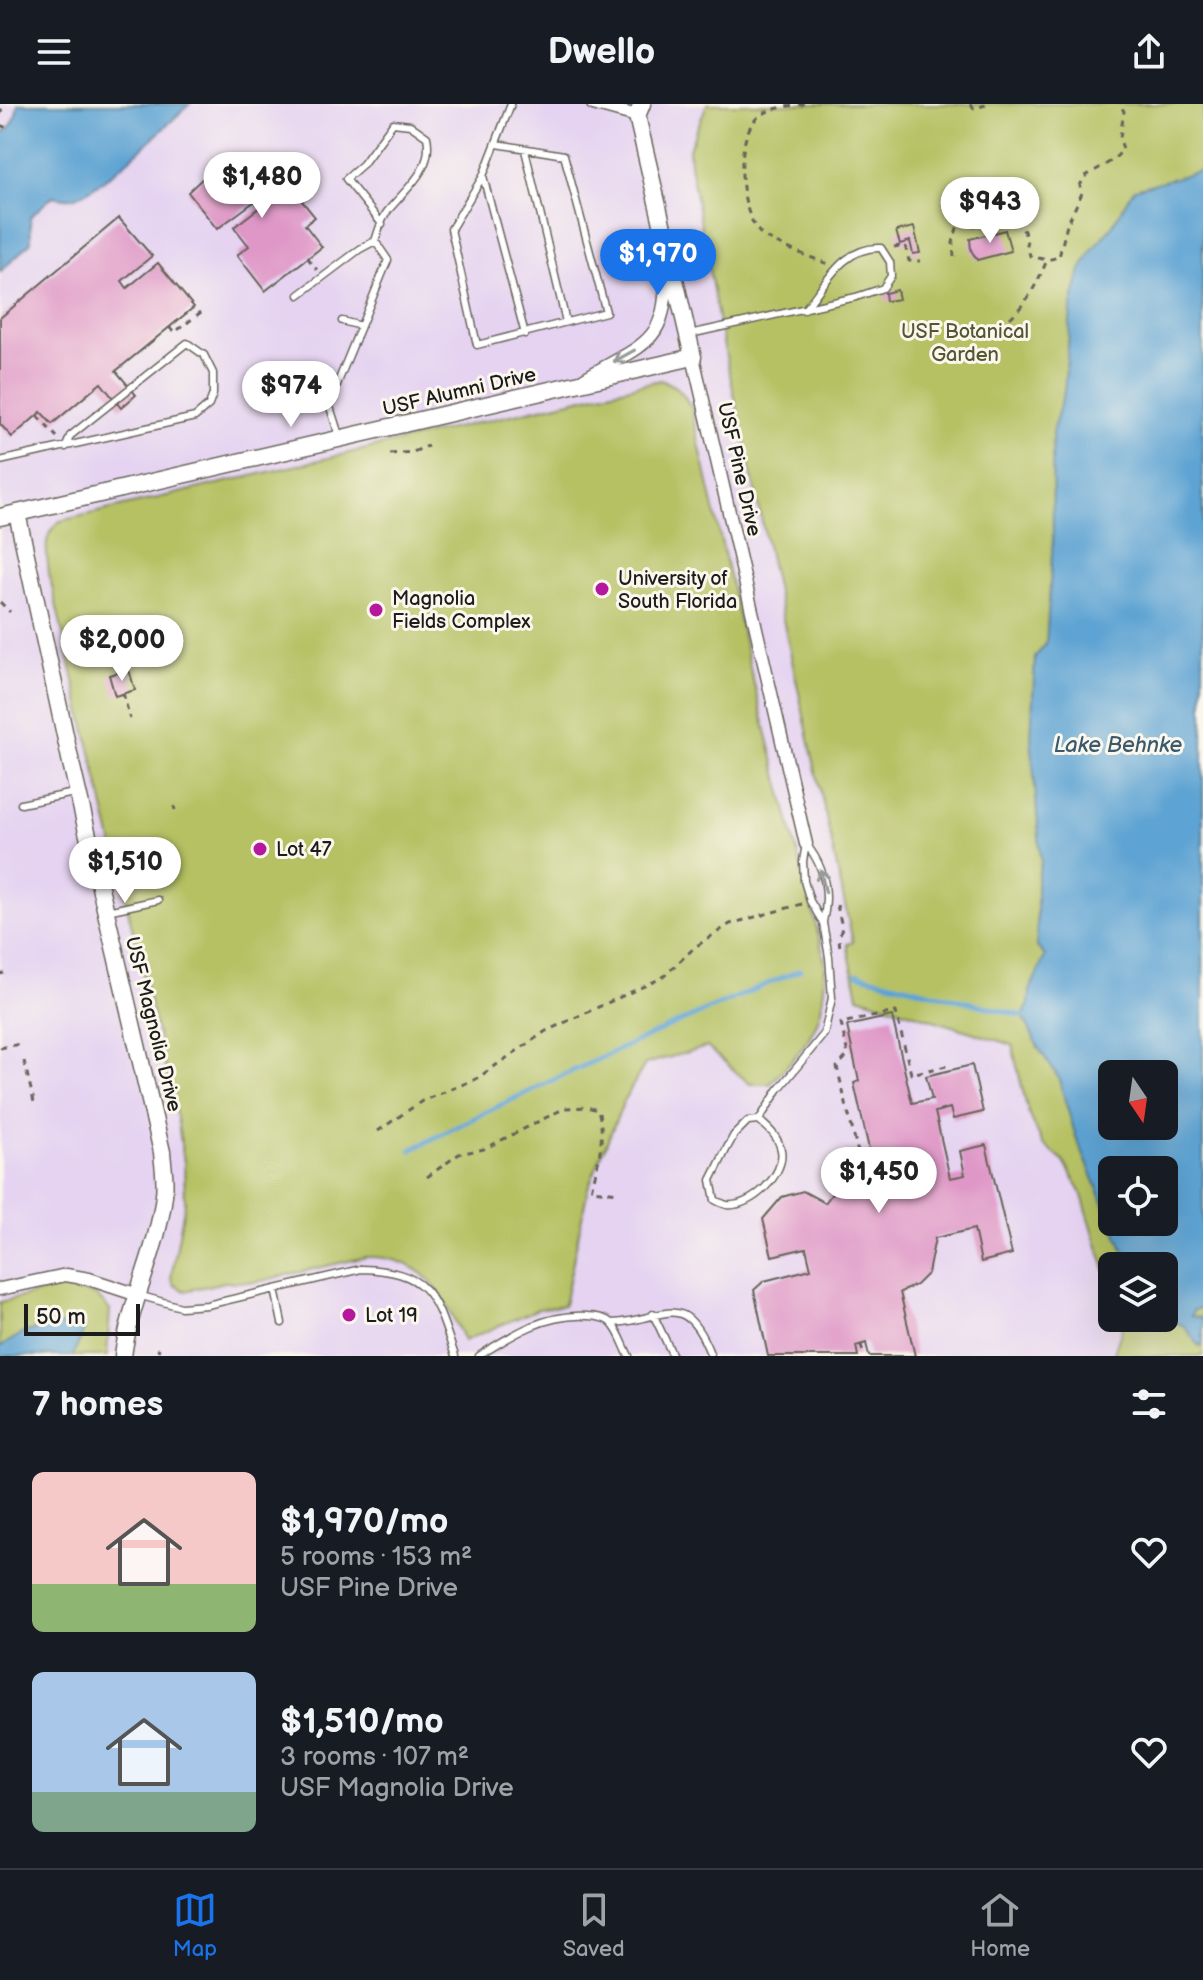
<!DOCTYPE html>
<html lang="en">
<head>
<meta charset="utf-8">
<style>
  :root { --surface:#171b24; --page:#242831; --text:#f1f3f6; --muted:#9ea1a6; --line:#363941; --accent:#1a73e8 }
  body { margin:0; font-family:"Balsamiq Sans",sans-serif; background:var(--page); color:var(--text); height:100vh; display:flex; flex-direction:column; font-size:30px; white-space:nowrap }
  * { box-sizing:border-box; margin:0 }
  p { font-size:26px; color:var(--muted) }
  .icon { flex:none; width:44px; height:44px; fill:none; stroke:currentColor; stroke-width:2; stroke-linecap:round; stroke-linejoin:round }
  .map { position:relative; height:1252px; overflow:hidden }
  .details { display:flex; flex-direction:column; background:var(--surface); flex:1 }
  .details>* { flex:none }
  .needle { width:52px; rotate:167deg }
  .buttons { position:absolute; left:1098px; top:956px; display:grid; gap:16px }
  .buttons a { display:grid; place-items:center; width:80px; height:80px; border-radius:12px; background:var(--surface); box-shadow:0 8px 32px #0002; font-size:40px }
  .scale { position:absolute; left:24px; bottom:20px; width:116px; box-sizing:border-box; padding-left:8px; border:4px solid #1c1c1c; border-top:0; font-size:22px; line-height:28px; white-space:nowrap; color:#1c1c1c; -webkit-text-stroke:6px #fbf7ec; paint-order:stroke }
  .price { position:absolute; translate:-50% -68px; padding:0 18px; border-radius:28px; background:#fff; color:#222; font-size:26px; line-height:52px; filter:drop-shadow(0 2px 4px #0008) }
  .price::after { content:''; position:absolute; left:50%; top:48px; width:24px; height:18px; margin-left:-12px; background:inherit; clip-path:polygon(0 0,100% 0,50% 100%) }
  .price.on { background:var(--accent); color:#fff }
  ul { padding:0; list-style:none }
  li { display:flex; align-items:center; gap:24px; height:200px; padding:0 32px }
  li span { display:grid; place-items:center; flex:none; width:224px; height:160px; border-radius:12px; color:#555 }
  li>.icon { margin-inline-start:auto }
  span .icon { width:96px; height:96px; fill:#fffc; stroke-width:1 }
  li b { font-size:34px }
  h2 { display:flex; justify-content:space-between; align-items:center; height:96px; padding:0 32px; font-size:34px }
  header { display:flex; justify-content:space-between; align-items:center; height:104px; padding:0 32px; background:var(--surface); font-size:36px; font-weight:700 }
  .tab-bar { display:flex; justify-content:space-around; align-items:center; height:112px; border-top:2px solid var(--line); background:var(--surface); font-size:22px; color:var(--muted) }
  .tab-bar a { display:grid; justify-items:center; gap:4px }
  .tab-bar .on { color:var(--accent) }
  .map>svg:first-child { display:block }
  .built { fill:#e5d3f1; fill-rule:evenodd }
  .green { fill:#b5c163; stroke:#686e40; stroke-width:2; fill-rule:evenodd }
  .water { fill:#5da3d3; stroke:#3c6078; stroke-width:2; fill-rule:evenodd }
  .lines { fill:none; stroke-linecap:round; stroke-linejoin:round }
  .stream { stroke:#5da3d3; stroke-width:5 }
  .building { fill:#df97c7 }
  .service-casing { stroke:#68645c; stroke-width:9 }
  .minor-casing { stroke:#68645c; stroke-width:15 }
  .tertiary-casing { stroke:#68645c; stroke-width:19 }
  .path { stroke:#68645c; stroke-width:3; stroke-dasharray:6 6; stroke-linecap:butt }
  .service { stroke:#fff; stroke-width:6 }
  .minor { stroke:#fff; stroke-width:12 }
  .tertiary { stroke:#fff; stroke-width:16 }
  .oneway { stroke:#999 }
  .poi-dot { fill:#b5179e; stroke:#fbf7ec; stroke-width:3 }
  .labels { text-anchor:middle; stroke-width:6; stroke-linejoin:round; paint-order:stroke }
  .park-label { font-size:20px; fill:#525635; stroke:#fbf7ec }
  .street-label { font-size:20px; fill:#1c1c1c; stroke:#fbf7ec }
  .poi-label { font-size:20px; fill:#1c1c1c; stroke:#fbf7ec; text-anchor:start }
  .water-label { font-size:22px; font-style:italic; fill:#39596e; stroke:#fbf7ec }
</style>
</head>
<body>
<header><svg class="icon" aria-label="menu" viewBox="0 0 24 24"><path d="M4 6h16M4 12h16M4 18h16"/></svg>Dwello<svg class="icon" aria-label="share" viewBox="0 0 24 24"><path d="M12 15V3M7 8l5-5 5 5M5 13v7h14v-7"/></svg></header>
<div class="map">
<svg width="1203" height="1252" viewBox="0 0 1203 1252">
  <rect width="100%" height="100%" fill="#fbf7ec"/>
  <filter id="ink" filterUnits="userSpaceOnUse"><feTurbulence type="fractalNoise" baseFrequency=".0125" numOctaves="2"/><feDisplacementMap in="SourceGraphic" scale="16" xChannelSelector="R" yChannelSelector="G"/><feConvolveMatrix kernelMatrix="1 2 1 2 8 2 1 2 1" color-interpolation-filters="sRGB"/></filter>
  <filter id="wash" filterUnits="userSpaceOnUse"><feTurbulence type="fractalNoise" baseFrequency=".006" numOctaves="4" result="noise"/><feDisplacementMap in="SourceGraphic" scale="32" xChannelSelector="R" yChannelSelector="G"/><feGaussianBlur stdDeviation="1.8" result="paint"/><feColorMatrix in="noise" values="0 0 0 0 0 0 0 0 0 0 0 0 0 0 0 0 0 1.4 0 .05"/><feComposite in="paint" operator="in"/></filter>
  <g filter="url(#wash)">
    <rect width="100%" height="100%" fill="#f6e9d3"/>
    <!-- built -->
    <path class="built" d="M 0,0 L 1203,0 L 1203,1252 L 0,1252 ZM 1112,970 L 1164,970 L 1164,1022 L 1112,1022 ZM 1112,1066 L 1164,1066 L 1164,1118 L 1112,1118 ZM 1112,1162 L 1164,1162 L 1164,1214 L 1112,1214 Z"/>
    <!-- green -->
    <path class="green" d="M 707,0 L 1203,0 L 1203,1252 L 1113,1252 L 1122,1225 L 1120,1214 L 1164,1214 L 1164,1162 L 1112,1162 L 1112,1188 L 1081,1088 L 1064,1058 L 1043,1040 L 1028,1008 L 1012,941 L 858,892 L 847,840 L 853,838 L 720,225 L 690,61 L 689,45 ZM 1112,970 L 1164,970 L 1164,1022 L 1112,1022 ZM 1112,1066 L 1164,1066 L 1164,1118 L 1112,1118 Z
      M 660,276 C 677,281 684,289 691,304 L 751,568 L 825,857 C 825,922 813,934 770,980 L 750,980 L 707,943 L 645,960 L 624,997 L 588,1084 L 564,1201 L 538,1205 L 464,1237 C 443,1189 425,1152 366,1153 L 257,1178 L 225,1178 L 185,1187 L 174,1181 L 171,1174 L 185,1098 L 184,1058 L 177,1014 L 49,470 C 47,448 41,432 60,417 Z
      M 64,1183 L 96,1191 L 110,1206 L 107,1252 L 0,1252 L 0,1198 Z"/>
    <!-- water -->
    <path class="water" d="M 18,0 L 190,0 C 167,20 98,90 71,94 C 66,95 58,93 53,92 L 30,113 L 31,138 L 0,168 L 0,30 C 13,24 16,14 18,0 Z
      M 1203,66 L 1203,1203 L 1194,1206 L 1191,1212 L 1203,1214 L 1203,1239 L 1199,1242 L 1183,1221 L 1161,1214 L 1164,1214 L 1164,1162 L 1130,1162 L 1076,1033 L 1058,973 L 1039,945 L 1023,912 L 1029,900 L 1030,886 L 1045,852 L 1037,843 L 1037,776 L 1041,759 L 1031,634 L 1035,553 L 1046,540 L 1053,434 L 1052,328 L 1064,288 L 1071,205 L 1081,166 L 1093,145 L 1112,122 L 1134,85 ZM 1164,970 L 1164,1022 L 1112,1022 L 1112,970 ZM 1164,1066 L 1164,1118 L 1112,1118 L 1112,1066 Z
      M 57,1221 L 85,1224 L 73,1252 L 0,1252 L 0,1243 L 25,1228 Z"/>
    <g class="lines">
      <!-- stream -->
      <path class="stream" d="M 857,870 L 1023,912
        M 411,1046 C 539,980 668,922 800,866"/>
    </g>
    <g id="blocks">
      <!-- building -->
      <path class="building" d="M 245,55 L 271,89 L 295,69 L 311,89 L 302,97 L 315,113 L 305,121 L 322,143 L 265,187 L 237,151 L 249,142 L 234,123 L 260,103 L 255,97 L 217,125 L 188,88 L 206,71 L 212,80 Z
        M 119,114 L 152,152 L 122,177 L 127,184 L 158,159 L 194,203 L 116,267 L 136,291 L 121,304 L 101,279 L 52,320 L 41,308 L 12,333 L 0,320 L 0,214 Z
        M 914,123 L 920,149 L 913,150 L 910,137 L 900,140 L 896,127 Z
        M 1005,126 L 1011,147 L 977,156 L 971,146 L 970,135 Z
        M 897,186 L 899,195 L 886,197 L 885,189 Z
        M 129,566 L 135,586 L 115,592 L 109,571 Z
        M 892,912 L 912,999 L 932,995 L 926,972 L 972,961 L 983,1008 L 953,1015 L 950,1004 L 935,1008 L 950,1074 L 965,1071 L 960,1047 L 986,1041 L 1012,1150 L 981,1158 L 974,1125 L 935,1134 L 928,1169 L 916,1181 L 900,1188 L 915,1252 L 869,1252 L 866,1239 L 856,1242 L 858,1252 L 768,1252 L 754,1186 L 764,1177 L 811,1165 L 806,1144 L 772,1152 L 763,1115 L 782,1093 L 803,1087 L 825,1099 L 834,1087 L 854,1073 L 863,1070 L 861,1061 L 872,1058 L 854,979 L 859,977 L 847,922 Z"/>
    </g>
  </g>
  <g filter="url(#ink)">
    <use href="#blocks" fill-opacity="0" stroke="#68645c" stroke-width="2"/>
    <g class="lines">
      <!-- service casing -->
      <g class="service-casing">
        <path id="service" d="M 497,40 L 564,51 L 606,208 L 477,241 L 451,125 L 483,72 L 511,0
          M 525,46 L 566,218
          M 483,72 L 525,230
          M 299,191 L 360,145 L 375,137 C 378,128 381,116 387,108 C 405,85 434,66 427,33 L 410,21 L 393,19 L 363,60 L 346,75 L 382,120
          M 342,217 L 361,222
          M 690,230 L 856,193 L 883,184 L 891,172 L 890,158 L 881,144 C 843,142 826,180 804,206
          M 339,331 L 329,300 L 388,156 L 375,137
          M 0,357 L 195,313 L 209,301 L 213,290 L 213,269 L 204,251 L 187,239 L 70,332 L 66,343
          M 21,700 L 74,689
          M 806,740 C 825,763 830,789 823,818
          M 107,807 L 158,796
          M 759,1016 L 778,986 L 824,930 L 832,894 L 829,853 L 823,819 L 810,797 L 804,777 L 803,757 L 806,740
          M 759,1016 C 769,1025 778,1032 781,1046 C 786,1070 751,1104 727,1101 C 723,1100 719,1098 715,1096 L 711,1076 L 727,1044 L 734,1031 L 748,1017 Z
          M 275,1185 L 282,1219
          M 138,1191 L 181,1203 L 207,1201 L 361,1165 C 431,1167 435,1193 455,1252
          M 653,1210 L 673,1252
          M 611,1219 C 665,1217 684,1182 711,1252
          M 479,1252 C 513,1230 546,1209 588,1212 C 595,1212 606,1214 611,1219 C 619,1226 624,1243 629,1252"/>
      </g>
      <!-- minor casing -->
      <g class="minor-casing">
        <path id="minor" d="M 593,0 L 637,12
          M 693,253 L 806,740
          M 584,275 C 646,238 670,240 665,158
          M 0,1185 L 66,1171 L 89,1175 L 138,1191"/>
      </g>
      <!-- tertiary casing -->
      <g class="tertiary-casing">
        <path id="tertiary" d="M 17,409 L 71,659 L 162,1048 C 163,1062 166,1077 164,1091 C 158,1146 130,1197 123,1252
          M 0,413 L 693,253 L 637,12 L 642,0"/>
      </g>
      <!-- path -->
      <path class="path" d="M 804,0 C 790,2 768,4 757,14 C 734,35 739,107 760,129 C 770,139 813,154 828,160
        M 970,0 L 974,4 L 990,0
        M 0,11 L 4,0
        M 0,21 L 9,25
        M 259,74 L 269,65
        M 943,99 L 958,120
        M 894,143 L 905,141 L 909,157 L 920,157
        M 954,153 L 953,139 L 958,120 L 971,123 L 1010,110 L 1024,127 L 1030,152 L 1047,156
        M 308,154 L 317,166
        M 1010,214 C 1028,198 1038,178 1047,156 L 1059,153 L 1067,121 L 1082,89 L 1080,82 L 1084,73 L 1113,56 L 1123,46 L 1120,34 L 1124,7 L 1119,0
        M 169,223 L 172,226 L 176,222 L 179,225 L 205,205
        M 37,312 L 57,333
        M 390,350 L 413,348 L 428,342
        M 0,498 L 10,508
        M 123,589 L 130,615
        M 174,702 L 175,706
        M 837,801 L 842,823 L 839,835 L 840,844
        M 0,870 L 4,869
        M 0,944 L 20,940
        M 24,957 L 34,998
        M 378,1027 L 422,997 L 476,975 L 546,927 L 662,874 L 695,843 L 730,820 L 802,800
        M 861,1061 L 837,963 L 848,951 L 841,919 L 896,908 L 911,970 L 951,961
        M 427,1073 L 459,1050 L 484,1045 L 565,1004 L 587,1003 L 598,1006 C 606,1033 598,1060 591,1086 L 619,1089
        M 861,1241 L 864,1252
        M 157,1245 L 160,1246"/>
      <!-- service -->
      <use href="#service" class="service"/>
      <!-- minor -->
      <use href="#minor" class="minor"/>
      <!-- tertiary -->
      <use href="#tertiary" class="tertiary"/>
    </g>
    <!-- one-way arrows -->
    <defs><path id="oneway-shaft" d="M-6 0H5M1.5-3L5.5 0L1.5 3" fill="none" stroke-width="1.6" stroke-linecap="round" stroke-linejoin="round" transform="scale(2)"/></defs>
    <g class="oneway">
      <use href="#oneway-shaft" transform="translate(624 252) rotate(151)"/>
      <use href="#oneway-shaft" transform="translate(823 777) rotate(-103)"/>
    </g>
  </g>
  <!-- markers -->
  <g class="poi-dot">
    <circle cx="602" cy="485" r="8"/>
    <circle cx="376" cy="506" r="8"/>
    <circle cx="260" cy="745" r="8"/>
    <circle cx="349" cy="1211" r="8"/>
  </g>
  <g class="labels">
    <!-- park labels -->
    <g class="park-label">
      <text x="965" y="234">USF Botanical<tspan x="965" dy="23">Garden</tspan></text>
    </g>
    <!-- street labels -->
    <g class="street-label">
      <text transform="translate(459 287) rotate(-13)" y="7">USF Alumni Drive</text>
      <text transform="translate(740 365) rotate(77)" y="7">USF Pine Drive</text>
      <text transform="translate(154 920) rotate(76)" y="7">USF Magnolia Drive</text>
    </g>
    <!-- poi labels -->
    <g class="poi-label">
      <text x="618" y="481">University of<tspan x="618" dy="23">South Florida</tspan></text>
      <text x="392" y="501">Magnolia<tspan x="392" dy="23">Fields Complex</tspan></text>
      <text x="276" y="752">Lot 47</text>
      <text x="365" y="1218">Lot 19</text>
    </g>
    <!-- water labels -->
    <g class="water-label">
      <text x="1118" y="648">Lake Behnke</text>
    </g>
  </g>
</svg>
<div class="buttons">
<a><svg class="needle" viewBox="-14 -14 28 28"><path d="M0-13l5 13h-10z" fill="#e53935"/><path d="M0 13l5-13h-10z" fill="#9ea1a6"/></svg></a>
<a><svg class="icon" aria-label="locate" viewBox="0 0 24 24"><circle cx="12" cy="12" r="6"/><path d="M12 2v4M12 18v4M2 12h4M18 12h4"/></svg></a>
<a><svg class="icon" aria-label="layers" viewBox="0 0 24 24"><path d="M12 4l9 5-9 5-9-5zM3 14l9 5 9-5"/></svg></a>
</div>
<div class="scale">50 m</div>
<b class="price" style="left:262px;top:116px">$1,480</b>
<b class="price" style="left:990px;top:141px">$943</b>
<b class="price on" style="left:658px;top:193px">$1,970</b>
<b class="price" style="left:291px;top:325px">$974</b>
<b class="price" style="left:122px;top:579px">$2,000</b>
<b class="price" style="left:125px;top:801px">$1,510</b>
<b class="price" style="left:879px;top:1111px">$1,450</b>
</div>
<section class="details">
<h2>7 homes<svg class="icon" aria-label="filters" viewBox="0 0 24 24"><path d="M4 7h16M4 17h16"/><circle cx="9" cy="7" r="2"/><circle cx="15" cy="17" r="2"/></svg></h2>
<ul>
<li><span style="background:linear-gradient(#f6c9c9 70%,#8fb573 0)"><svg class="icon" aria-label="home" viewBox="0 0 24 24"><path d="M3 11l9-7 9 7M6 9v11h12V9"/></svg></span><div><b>$1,970/mo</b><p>5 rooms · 153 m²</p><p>USF Pine Drive</p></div><svg class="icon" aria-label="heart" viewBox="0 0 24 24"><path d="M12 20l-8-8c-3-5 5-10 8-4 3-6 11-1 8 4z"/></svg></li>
<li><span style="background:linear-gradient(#a9c7e8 75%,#7fa58c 0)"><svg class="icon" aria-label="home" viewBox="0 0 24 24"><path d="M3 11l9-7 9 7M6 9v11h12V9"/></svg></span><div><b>$1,510/mo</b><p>3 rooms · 107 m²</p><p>USF Magnolia Drive</p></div><svg class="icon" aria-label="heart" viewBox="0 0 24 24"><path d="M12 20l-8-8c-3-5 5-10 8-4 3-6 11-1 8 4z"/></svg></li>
</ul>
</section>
<nav class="tab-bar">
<a class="on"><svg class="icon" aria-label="map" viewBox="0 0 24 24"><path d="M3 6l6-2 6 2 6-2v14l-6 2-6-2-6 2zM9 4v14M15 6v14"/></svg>Map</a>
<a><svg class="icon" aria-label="saved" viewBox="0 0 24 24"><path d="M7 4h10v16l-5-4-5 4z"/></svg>Saved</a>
<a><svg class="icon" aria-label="home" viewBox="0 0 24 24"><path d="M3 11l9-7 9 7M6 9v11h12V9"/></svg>Home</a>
</nav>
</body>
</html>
